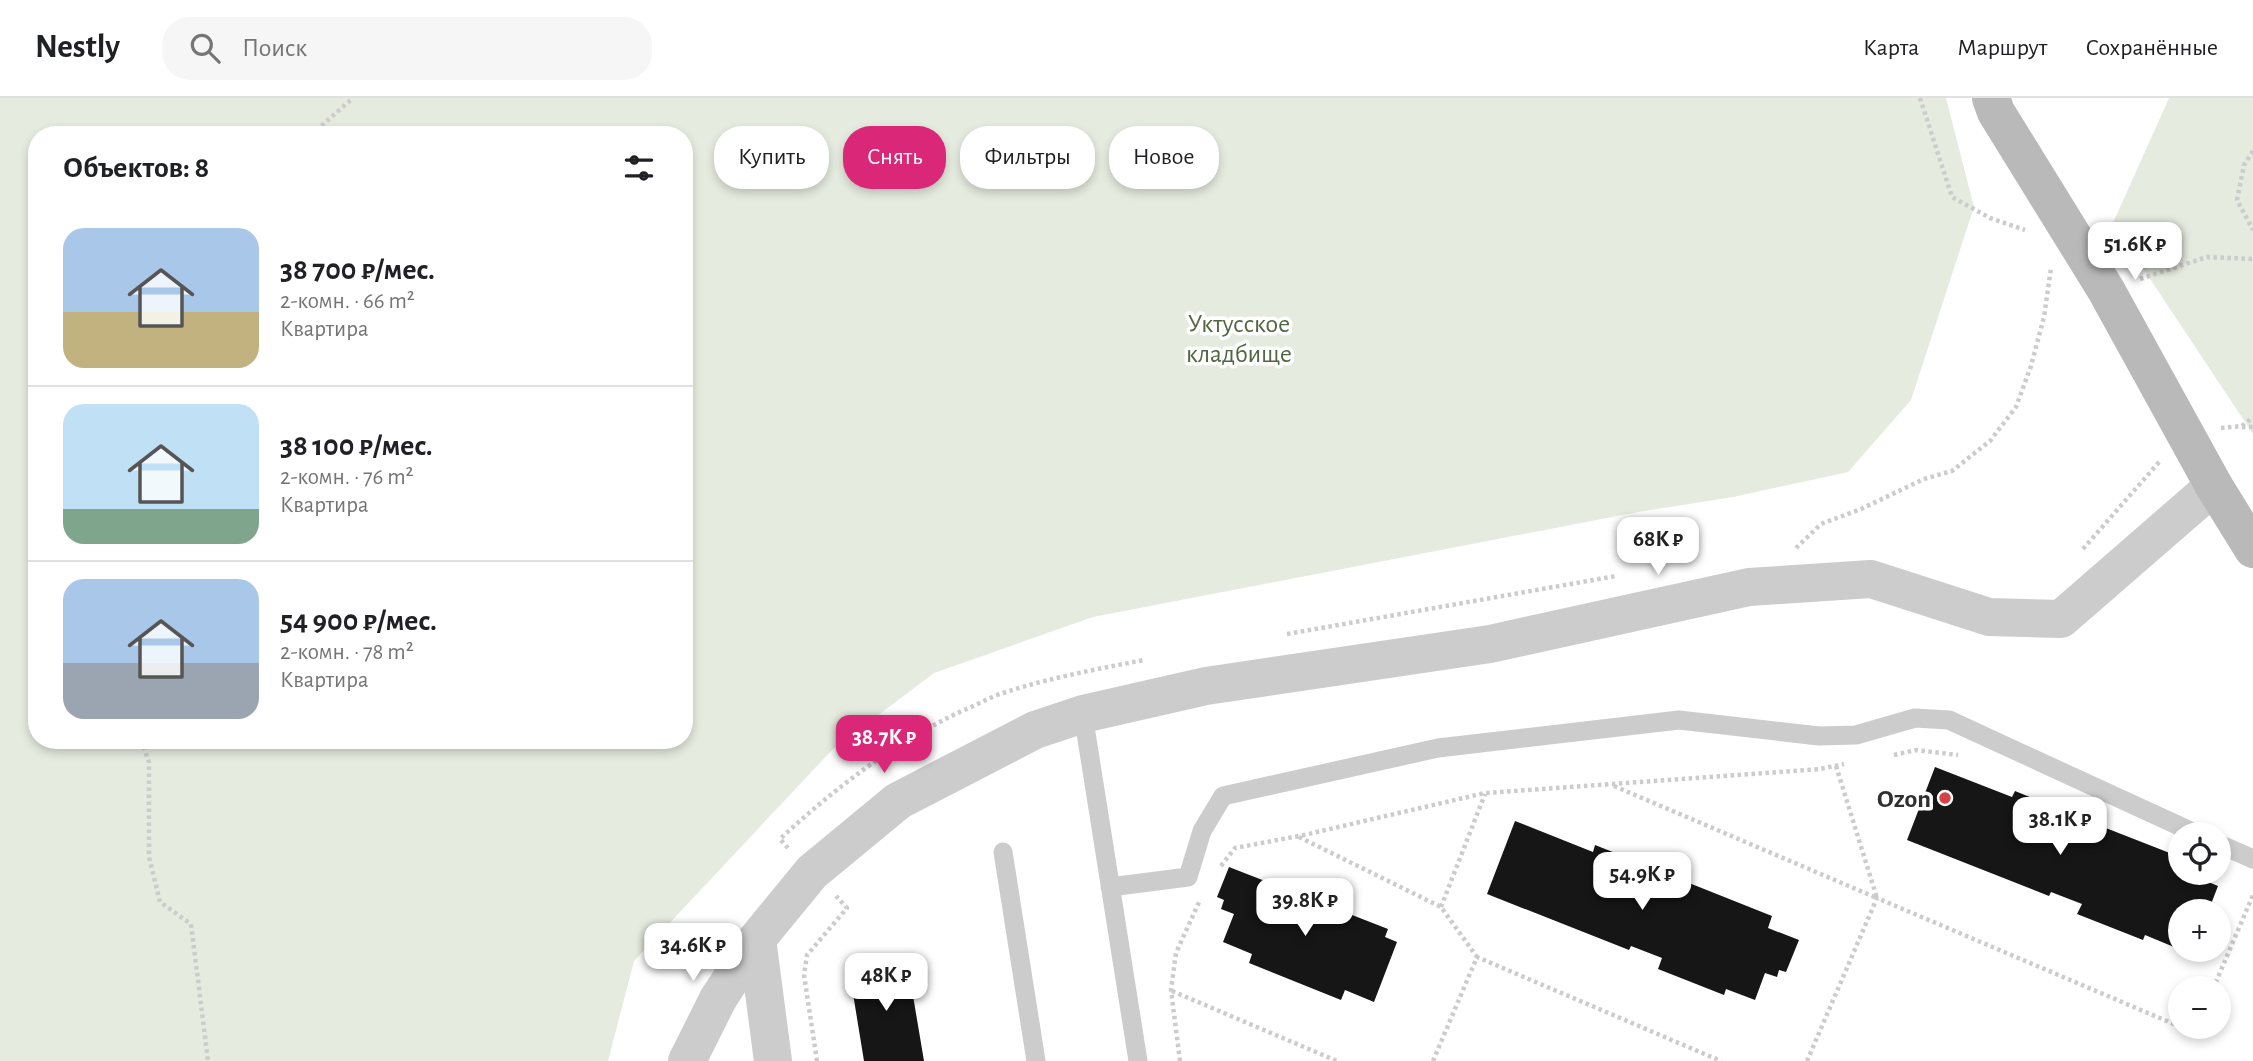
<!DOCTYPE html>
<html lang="ru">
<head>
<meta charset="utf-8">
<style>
  :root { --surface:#fff; --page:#f6f6f6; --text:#202124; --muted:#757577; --line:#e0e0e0; --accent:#db2777 }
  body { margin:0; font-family:"Alegreya Sans",sans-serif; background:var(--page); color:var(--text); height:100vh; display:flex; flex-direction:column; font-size:26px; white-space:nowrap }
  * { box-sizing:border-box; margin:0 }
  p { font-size:23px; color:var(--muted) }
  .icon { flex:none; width:38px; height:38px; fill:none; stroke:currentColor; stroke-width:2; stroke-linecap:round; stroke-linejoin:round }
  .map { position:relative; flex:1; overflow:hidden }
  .sheet { position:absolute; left:28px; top:28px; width:665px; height:623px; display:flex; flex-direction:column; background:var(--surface); border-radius:28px; box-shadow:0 4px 10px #0003 }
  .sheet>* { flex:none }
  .guide { position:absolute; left:714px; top:28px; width:665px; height:63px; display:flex; gap:14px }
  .fabs { position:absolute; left:2168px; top:724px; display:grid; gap:14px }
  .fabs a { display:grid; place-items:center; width:63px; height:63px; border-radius:50%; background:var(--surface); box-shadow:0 4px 10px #0003; font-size:35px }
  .price { position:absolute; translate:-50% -60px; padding:0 16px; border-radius:14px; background:#fff; color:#222; font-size:23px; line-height:46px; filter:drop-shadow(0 2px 4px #0008) }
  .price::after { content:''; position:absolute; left:50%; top:42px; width:21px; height:16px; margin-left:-10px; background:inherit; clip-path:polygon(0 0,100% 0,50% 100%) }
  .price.on { background:var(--accent); color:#fff }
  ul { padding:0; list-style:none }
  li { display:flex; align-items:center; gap:21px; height:175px; padding:0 35px }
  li+li { border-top:2px solid var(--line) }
  li span { display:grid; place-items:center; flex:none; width:196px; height:140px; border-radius:21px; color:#555 }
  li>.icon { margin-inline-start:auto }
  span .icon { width:84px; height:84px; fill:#fffc; stroke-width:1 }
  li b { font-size:30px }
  h2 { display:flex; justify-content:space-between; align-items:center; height:84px; padding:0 35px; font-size:30px }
  .chip { padding:0 24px; border-radius:28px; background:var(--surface); box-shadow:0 4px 10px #0003; font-size:24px; line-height:63px }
  .chip.on { background:var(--accent); color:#fff }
  header { display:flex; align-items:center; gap:42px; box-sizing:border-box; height:98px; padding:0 35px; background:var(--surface); border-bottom:2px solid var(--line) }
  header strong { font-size:33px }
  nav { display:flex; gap:38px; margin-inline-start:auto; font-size:24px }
  .search { width:490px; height:63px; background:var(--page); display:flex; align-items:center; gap:18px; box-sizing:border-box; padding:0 24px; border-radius:28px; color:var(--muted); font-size:26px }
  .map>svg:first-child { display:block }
  .green { fill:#e5ebdf; fill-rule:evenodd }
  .building { fill:#161616 }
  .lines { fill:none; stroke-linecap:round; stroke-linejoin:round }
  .path { stroke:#ccc; stroke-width:4.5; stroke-dasharray:3.5 3.5; stroke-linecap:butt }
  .lane { stroke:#ccc; stroke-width:19 }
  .street { stroke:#ccc; stroke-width:38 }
  .secondary { stroke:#b9b9b9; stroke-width:38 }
  .poi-dot { fill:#d54345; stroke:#fff; stroke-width:2.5 }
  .labels { text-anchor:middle; stroke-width:7; stroke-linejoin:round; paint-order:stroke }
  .park-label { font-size:26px; fill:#506741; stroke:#fff }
  .poi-label { font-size:26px; font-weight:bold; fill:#2f2f2f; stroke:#fff; text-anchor:end }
</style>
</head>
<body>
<header>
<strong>Nestly</strong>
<div class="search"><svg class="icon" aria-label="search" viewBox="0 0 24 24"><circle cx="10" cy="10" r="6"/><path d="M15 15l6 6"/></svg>Поиск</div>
<nav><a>Карта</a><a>Маршрут</a><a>Сохранённые</a></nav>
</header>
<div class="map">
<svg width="2253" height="963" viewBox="0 0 2253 963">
  <rect width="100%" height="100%" fill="#fff"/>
  <!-- green -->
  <path class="green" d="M 0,0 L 1946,0 L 1974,109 L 1911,302 L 1848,374 L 1733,399 L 1638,414 L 1093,519 L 934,575 L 832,652 L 634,863 L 608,963 L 0,963 ZM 37,37 L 684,37 L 684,642 L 37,642 Z
    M 2169,0 L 2253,0 L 2253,336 L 2113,125 Z"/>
  <!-- building -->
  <path class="building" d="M 1935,669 L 2012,699 L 2015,693 L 2062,712 L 2059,720 L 2090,732 L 2093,725 L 2180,759 L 2180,775 L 2187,775 L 2218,788 L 2208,814 L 2180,814 L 2180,833 L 2174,849 L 2145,837 L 2143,842 L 2077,816 L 2082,806 L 2051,794 L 2049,798 L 1907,742 Z
    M 1515,723 L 1593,754 L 1595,747 L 1643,766 L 1640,774 L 1670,786 L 1674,779 L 1772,818 L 1768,830 L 1799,842 L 1786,874 L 1779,872 L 1777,879 L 1765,875 L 1755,902 L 1726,891 L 1724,897 L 1658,871 L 1662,860 L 1631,848 L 1629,852 L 1487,796 Z
    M 1229,769 L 1388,831 L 1385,839 L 1397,844 L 1374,904 L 1345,892 L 1341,902 L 1249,865 L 1252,856 L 1223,844 L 1234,816 L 1221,811 L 1224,802 L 1217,799 Z
    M 907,862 L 924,963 L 864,963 L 849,871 Z"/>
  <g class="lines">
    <!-- path -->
    <path class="path" d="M 1920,0 L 1952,99 L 1990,120 L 2025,132
      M 311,37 L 353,0
      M 2253,53 L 2244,67 L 2237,102 L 2253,132
      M 2140,181 L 2207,159 L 2253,161
      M 2242,329 L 2253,329
      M 2221,330 L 2242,328 L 2253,319
      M 1796,450 L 1821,426 L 1861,411 L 1924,381 L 1952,373 L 1990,343 L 2016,309 L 2031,268 L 2044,219 L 2051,170
      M 2083,451 L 2160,363
      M 1287,536 L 1616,478
      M 141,642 L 149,664 L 149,759 L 160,804 L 191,826 L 208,963
      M 1894,657 L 1916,652 L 1958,657
      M 1836,668 L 1877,800
      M 1614,688 L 1877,800
      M 1299,739 L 1441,809 L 1477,859
      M 788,750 L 780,741 C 835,690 895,644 964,612 C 977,607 990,599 1003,595 C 1049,580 1097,571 1144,562
      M 1221,768 L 1235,750 L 1304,737 L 1485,695 L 1820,671 L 1844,666
      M 1441,809 L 1485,696
      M 2213,891 L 2253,797
      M 1172,893 L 1337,963
      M 817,963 L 804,877 L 807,857 L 847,810 L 836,798
      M 1180,963 L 1171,892 L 1176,855 L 1200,802
      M 1433,963 L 1477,859 L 1721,963
      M 1807,963 L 1877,800 L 2195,935 L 2197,929"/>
    <!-- lane -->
    <path class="lane" d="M 1083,616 L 1138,963
      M 2219,746 L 2253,761
      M 1003,754 L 1036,963
      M 1110,789 L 1188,779 L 1202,733 L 1223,698 L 1438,650 L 1679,622 L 1819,638 L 1856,637 L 1915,620 L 1949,622 L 2199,737"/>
    <!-- street -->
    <path class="street" d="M 757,841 L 773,963
      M 687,963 L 718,901 L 757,841 L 812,774 L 898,703 L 1035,632 L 1083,616 L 1206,588 L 1490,546 L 1749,489 L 1871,481 L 1989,519 L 2061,521 L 2214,388"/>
    <!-- secondary -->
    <path class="secondary" d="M 1991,0 L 1996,14 L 2106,192 L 2214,388 L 2253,451"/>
  </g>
  <!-- markers -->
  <circle class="poi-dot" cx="1945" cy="700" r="7"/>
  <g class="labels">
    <!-- park labels -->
    <g class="park-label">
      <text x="1239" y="234">Уктусское<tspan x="1239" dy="30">кладбище</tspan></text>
    </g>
    <!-- poi labels -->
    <g class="poi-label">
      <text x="1931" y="709">Ozon</text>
    </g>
  </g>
</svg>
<div class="fabs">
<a><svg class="icon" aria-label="locate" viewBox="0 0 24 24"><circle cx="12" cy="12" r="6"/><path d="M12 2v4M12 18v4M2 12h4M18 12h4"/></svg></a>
<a>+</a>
<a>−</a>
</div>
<b class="price" style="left:2135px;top:184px">51.6K ₽</b>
<b class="price" style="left:1658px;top:479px">68K ₽</b>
<b class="price on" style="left:884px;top:677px">38.7K ₽</b>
<b class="price" style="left:2060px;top:759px">38.1K ₽</b>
<b class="price" style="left:1642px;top:814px">54.9K ₽</b>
<b class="price" style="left:1305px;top:840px">39.8K ₽</b>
<b class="price" style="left:693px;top:885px">34.6K ₽</b>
<b class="price" style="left:886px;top:915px">48K ₽</b>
<div class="guide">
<a class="chip">Купить</a>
<a class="chip on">Снять</a>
<a class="chip">Фильтры</a>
<a class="chip">Новое</a>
</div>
<section class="sheet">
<h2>Объектов: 8<svg class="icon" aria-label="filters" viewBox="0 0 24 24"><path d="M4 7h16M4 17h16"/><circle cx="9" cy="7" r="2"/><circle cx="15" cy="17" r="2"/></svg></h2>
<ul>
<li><span style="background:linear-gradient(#a9c7e8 60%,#c2b280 0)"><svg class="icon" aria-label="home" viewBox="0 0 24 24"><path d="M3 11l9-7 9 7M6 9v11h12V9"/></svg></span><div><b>38 700 ₽/мес.</b><p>2-комн. · 66 m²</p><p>Квартира</p></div></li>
<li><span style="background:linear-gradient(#bfe0f5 75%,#7fa58c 0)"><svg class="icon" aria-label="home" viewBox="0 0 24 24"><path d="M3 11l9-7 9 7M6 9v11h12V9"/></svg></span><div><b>38 100 ₽/мес.</b><p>2-комн. · 76 m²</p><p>Квартира</p></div></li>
<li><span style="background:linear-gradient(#a9c7e8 60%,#9aa5b1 0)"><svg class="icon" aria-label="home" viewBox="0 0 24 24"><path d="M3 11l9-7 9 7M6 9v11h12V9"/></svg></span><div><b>54 900 ₽/мес.</b><p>2-комн. · 78 m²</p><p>Квартира</p></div></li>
</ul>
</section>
</div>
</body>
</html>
